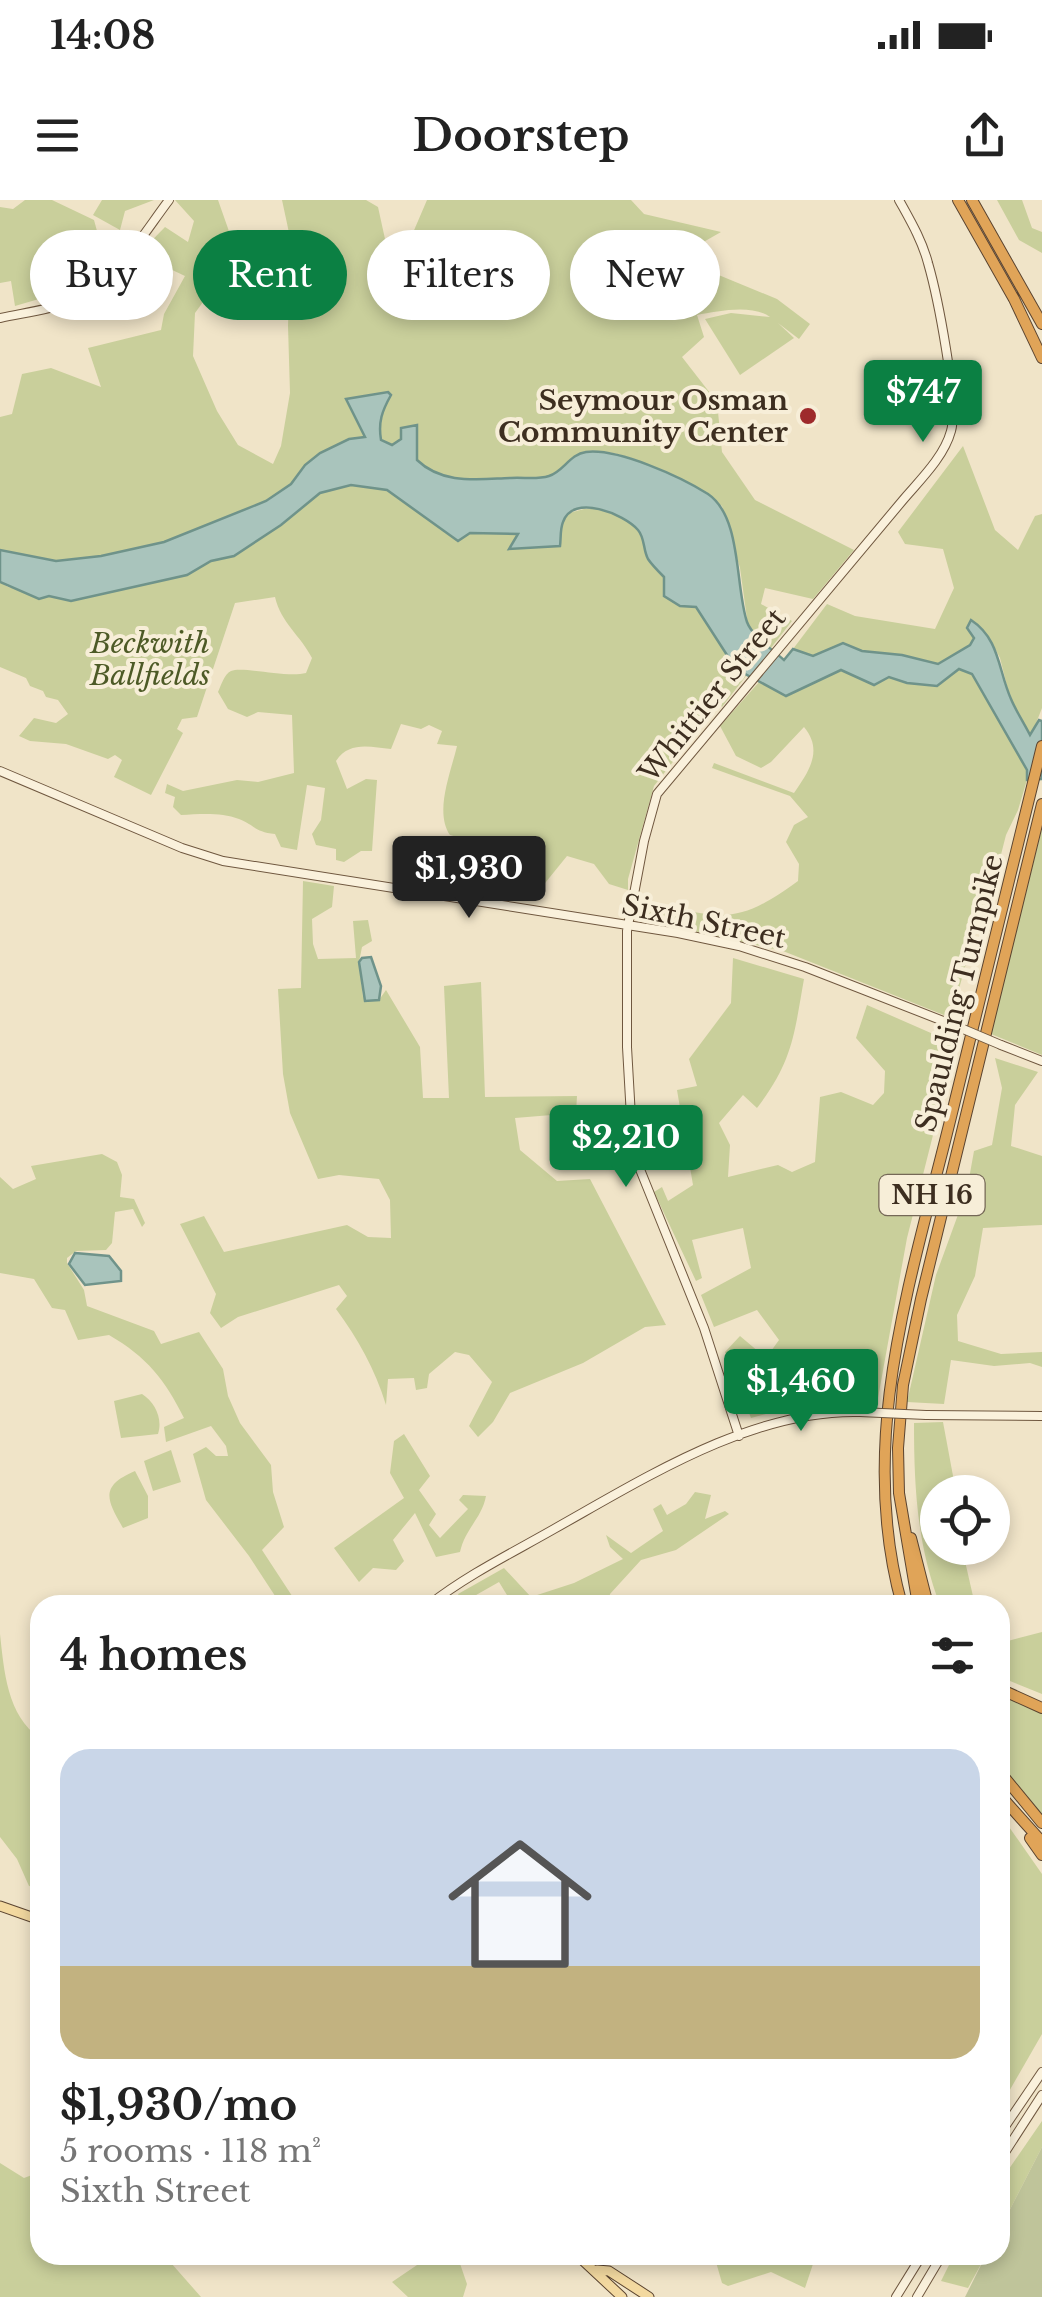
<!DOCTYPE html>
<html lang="en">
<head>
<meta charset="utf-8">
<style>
  :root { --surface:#fff; --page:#f6f6f6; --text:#222; --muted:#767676; --accent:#0b8043 }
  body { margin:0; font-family:"Libre Baskerville",serif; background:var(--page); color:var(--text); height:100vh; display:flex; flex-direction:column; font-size:38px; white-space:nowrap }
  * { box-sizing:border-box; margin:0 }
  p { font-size:32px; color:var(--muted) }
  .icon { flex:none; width:55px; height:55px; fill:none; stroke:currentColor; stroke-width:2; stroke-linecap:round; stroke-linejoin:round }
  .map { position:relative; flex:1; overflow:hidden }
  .details { position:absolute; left:30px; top:1395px; width:980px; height:670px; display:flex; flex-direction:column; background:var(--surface); border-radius:30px; box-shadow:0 5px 15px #0003 }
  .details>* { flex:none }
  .guide { position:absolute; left:30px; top:30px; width:982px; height:90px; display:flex; gap:20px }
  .fabs { position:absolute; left:920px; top:1275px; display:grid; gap:20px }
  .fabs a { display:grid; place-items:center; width:90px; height:90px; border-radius:50%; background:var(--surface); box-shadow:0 5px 15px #0003; font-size:50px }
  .price { position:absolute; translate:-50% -85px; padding:0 22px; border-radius:10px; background:var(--accent); color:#fff; font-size:32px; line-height:65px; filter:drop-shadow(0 2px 5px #0008) }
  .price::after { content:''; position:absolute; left:50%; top:60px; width:30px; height:22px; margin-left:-15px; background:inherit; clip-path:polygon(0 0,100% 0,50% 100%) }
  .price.active { background:#222; color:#fff }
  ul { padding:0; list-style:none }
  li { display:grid; align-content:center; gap:20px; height:530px; padding:0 30px }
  li span { display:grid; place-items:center; height:310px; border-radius:30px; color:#555 }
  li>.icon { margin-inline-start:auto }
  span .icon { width:180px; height:180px; fill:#fffc; stroke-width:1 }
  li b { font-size:42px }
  h2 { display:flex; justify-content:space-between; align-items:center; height:120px; padding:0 30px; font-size:42px }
  .chip { padding:0 35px; border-radius:45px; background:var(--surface); box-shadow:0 5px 15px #0003; font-size:35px; line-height:90px }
  .chip.active { background:var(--accent); color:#fff }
  .status { display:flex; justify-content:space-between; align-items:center; height:70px; padding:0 50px; background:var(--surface); direction:ltr }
  .status svg { height:28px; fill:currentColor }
  header { display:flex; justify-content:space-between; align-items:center; height:130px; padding:0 30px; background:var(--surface); font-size:45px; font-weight:600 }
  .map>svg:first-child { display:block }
  .green { fill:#c9cf9b }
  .cemetery { fill:#bfc49a }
  .water { fill:#a9c4bc; stroke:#6f938a; stroke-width:2.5 }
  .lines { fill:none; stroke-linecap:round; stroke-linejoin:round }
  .secondary-casing { stroke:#6f573f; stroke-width:10 }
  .primary-casing { stroke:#5b4430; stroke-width:11 }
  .highway-casing { stroke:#5b4430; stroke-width:12 }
  .secondary { stroke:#faf1dc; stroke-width:8 }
  .primary { stroke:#f3d9a0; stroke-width:9 }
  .highway { stroke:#e0a458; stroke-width:10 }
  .secondary-bridge-casing { stroke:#6f573f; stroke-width:10; stroke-linecap:butt }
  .secondary-bridge { stroke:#faf1dc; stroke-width:8 }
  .poi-dot { fill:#9e2a2b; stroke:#f7eed8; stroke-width:4 }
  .labels { text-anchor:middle; stroke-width:8; stroke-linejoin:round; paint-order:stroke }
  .shield { fill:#f7eed8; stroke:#756857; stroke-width:2.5 }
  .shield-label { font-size:25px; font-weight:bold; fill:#3d2e20 }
  .poi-label { font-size:28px; font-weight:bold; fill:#3d2e20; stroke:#f7eed8; text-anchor:end }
  .park-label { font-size:28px; font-style:italic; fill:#4d5a26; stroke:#f7eed8 }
  .street-label { font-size:28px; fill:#3d2e20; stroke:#f7eed8 }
</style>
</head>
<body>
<div class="status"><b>14:08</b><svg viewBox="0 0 49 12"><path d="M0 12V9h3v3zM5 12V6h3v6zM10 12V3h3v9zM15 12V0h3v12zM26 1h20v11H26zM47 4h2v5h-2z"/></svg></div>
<header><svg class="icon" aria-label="menu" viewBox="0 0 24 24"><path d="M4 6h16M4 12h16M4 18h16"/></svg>Doorstep<svg class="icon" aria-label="share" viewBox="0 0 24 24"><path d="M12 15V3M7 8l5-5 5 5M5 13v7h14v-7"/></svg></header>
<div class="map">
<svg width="1042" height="2097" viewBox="0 0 1042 2097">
  <rect width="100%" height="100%" fill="#f0e4c8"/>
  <!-- green -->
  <path class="green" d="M 25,0 L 52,0 L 94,20 L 100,42 L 66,54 L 73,89 L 15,106 L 11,81 L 0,83 L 0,7 L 13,9 Z
    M 102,0 L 154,0 L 125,11 L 120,30 L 93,15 Z
    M 175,0 L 218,0 L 231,37 L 227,69 L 195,113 L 193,156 L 217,211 L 238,245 L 273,264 L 281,246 L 290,193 L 288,126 L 291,42 L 282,0 L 366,0 L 378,7 L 385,39 L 412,35 L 427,0 L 631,0 L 644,14 L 721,32 L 700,44 L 692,64 L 777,99 L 810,124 L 799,139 L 778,123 L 794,138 L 740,175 L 705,119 L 731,113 L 770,117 C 752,104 718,111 697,115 L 704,137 L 682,157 L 717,202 L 722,252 L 755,300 L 854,350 L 813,399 L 765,388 L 761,404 L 792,421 L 771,448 L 748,426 L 740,368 L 722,306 C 688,284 630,248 588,251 C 571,253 564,271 550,276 C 538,281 524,277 512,278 C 478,279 443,285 416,260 L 415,247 L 402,239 L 391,245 L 381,240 L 379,228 L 382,210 L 347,199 L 365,237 L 305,265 L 291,284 L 266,302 L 164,342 L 101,356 L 56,361 L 0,350 L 0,217 L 12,214 L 22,174 L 51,168 L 101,187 L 88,148 L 161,130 L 164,114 L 185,76 L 168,68 L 137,89 L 125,68 L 165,27 L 188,42 L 194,21 Z
    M 997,0 L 1022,0 L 1032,28 L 1042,32 L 1042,53 L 1019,40 Z
    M 963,246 L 995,330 L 1018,350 L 1035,316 L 1042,314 L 1042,508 L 1031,536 L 1010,498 L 1000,458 L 991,441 L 974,438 L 970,445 L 938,464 L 902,455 L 862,451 L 843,443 L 813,456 L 793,449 L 827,404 L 855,416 L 935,429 L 954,388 L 943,349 L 905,344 L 898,332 Z
    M 351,285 L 387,290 L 458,340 L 470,333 L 519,334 L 510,348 L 562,333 L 562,323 L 569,313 L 584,309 L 605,309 L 627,319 L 642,334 L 647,358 L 664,377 L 680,406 L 696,407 L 736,469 L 746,476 L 722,507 L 719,503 L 654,586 L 628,679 L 628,690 L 609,684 L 594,664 L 567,656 L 537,693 L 530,690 L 525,669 L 536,650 L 508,640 L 485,645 L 450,635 C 434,612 451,572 457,546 L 437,544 L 442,531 L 429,525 L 421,529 L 401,524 L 391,549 C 370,547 349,541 336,561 L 347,589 L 366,579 L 377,580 L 372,651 L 361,651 L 344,662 L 336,660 L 336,649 L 316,645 L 312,634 L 321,620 L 325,588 L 307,585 L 297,650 L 281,647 L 275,634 C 254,632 255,625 239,619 C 221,612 200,614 181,615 L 173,607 L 175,597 L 165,593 L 167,584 L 183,591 L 237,580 L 258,582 L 294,573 L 292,515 L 258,512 L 247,517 L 228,509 L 218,492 C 221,486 224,474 231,471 C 243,466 286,478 306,473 L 312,458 C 301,436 281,423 275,397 L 235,403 L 197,517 L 182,519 L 177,529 L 183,533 L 151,595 L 114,577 L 122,560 L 115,555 L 108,559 L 66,544 L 30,541 L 19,536 L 34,518 L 56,523 L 68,514 L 58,500 L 46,497 L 43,491 L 30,486 L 26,478 L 0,467 L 0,382 L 8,387 L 71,401 L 186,375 L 211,361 L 235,356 L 281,325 L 320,293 Z
    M 959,469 L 972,474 L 1027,570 L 1027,580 L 1018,610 L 1006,635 L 995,678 L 984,699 L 957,796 L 967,807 L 964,823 L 783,751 L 645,720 L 633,708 L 650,713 L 658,704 C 726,720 740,723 798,681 L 799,664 L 786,642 L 794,625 L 808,617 L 790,596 L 712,568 L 714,563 L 794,593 C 810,570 823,550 804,527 L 771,562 L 761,568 L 736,556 L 720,526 L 760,481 C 785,500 816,482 841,470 L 874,485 L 889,477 L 907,483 Z
    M 1042,628 L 1042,855 L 991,834 Z
    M 303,681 L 334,686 L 332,707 L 312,719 L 313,744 L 318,759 L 356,758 L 353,721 L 368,720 L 372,741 L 362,747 L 359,762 L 363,797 L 379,800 L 386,790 L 420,847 L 423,898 L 449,898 L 444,786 L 481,782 L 485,897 L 577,896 L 576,913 L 515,918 L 520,950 L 557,981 L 590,979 L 666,1125 L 645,1127 L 583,1163 L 510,1193 L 493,1222 L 478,1237 L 469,1226 L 492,1182 L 469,1155 L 455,1152 L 429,1174 L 427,1188 L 416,1190 L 414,1178 L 388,1179 L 386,1205 C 375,1169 358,1139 336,1109 L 347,1096 L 339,1085 L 238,1117 L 221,1128 L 210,1113 L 216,1094 L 180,1024 L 204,1016 L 224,1052 L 347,1025 L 368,1037 L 391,1038 L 390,1000 L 379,979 L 339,975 L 318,979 L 290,913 L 283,874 L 278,789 L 301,788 Z
    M 733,758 L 804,779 C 794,835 793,861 757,908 L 743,895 L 719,923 L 730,945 L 728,977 L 778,965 L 792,972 L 815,962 L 820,897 L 841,892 L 873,905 L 884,893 L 885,871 L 856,838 L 867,805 L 956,844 L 907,1038 L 878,1198 L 839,1197 L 832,1177 L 805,1181 L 804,1204 L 751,1218 L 725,1152 L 740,1136 L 766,1158 L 779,1140 L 757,1110 L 714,1127 L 701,1095 L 751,1068 L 743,1028 L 692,1040 L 702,1078 L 696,1081 L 654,992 L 662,987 L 668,1001 L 693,985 L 677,890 L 697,886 L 689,859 L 731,803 Z
    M 995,858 L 1038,872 L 1015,905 L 1011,946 L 1042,956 L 1042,1025 L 983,1028 L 975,1076 L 957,1115 L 958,1141 L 1001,1154 L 1042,1152 L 1042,1167 L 1030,1163 L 994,1166 L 951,1160 L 944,1204 L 907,1202 L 936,1075 L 967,990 L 974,951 L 992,945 L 1002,888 Z
    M 102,954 L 117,962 L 122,975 L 120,997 L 134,999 L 145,1023 L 142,1027 L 133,1009 L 115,1012 L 112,1043 L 106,1050 L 76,1051 L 67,1058 L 67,1063 L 84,1090 L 87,1106 L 154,1131 L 161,1144 L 199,1132 L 223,1169 L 228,1196 L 240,1223 L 271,1265 L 273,1292 L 284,1327 L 262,1350 L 298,1405 L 281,1405 L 249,1356 L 206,1300 L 193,1254 L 206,1247 L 216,1256 L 228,1256 L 226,1246 L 211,1226 L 166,1242 L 164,1227 L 184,1218 C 165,1180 147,1157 109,1135 L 78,1140 L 65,1110 L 52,1108 L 34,1079 L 0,1073 L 0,977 L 13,989 L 36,979 L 31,966 Z
    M 142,1194 C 155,1202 163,1219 158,1234 L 121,1238 L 114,1201 Z
    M 943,1222 L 956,1292 L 938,1292 L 938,1348 L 962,1348 L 975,1405 L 940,1405 C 917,1345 914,1287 914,1223 Z
    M 404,1234 L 430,1276 L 419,1290 L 436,1314 L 429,1325 L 440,1338 L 468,1309 L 459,1300 L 463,1295 L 486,1296 C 482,1318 465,1329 460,1352 L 436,1357 L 415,1313 L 393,1340 L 404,1361 L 396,1370 L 373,1368 L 359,1382 L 334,1348 L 404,1298 L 390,1273 L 394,1241 Z
    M 171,1250 L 181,1282 L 153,1291 L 144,1261 Z
    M 135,1271 L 148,1296 L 148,1318 L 123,1328 C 106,1299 100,1286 135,1271 Z
    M 695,1292 L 711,1295 L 705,1319 L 725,1311 L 729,1314 L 676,1350 L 641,1360 L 610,1394 L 608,1405 L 584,1405 L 581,1396 L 543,1405 L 513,1405 L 499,1382 L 462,1403 L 458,1394 L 504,1368 L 531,1397 L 574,1383 L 623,1359 L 610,1347 L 606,1335 L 631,1353 L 663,1331 L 653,1309 L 661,1304 L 667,1315 L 686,1304 Z
    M 1042,1432 L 1042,1494 L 1010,1481 L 1000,1473 L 1000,1440 L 1004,1442 Z
    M 0,1434 C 4,1470 7,1516 40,1538 L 40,1688 L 29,1686 L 17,1659 L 0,1637 Z
    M 1000,1492 L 1042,1510 L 1042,1615 L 1000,1565 Z
    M 1000,1614 L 1042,1674 L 1042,1834 L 1000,1907 L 1000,1893 L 1008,1870 L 1000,1826 Z
    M 1042,1921 L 1042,1947 L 1000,2029 L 1000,1982 Z
    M 0,1963 L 24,1978 L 40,1972 L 40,2055 L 164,2055 L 201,2097 L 0,2097 Z
    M 420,2055 L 457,2055 L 467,2084 L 463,2097 L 408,2097 L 392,2082 L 420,2063 Z
    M 714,2055 L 816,2055 L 805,2088 L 771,2072 L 728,2086 L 722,2083 Z
    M 954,2055 L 986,2055 L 968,2088 L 941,2081 Z"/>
  <!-- cemetery -->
  <path class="cemetery" d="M 1042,1947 L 1042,2097 L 965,2097 L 986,2055 L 1000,2055 L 1000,2029 Z"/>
  <!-- water -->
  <path class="water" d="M 388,192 L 391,195 C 382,211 378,222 381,240 L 392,245 L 401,239 L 401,228 L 417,225 L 417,260 C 443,285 478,279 511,278 C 524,277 536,280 549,276 C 563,272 570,254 586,252 C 618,248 681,277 708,294 C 742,317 735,386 747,422 C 752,436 773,450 784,460 L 793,449 L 813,456 L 843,443 L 862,451 L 902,455 L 938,464 L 970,445 L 974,438 L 967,428 L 971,420 C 1000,439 998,470 1011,499 C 1016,511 1024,523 1030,535 L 1039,520 L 1042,521 L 1042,579 L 1027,580 L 1027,570 L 972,474 L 959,469 L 937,486 L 907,483 L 889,477 L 874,485 L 841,470 L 786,496 L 736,469 L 696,407 L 680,406 L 664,396 L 664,377 C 659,372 652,365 648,359 C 643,350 645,338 638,330 C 624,314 573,293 563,322 C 560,329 561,339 560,346 L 509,349 L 518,334 L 470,333 L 458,341 L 387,290 L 351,285 L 320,293 L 281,325 L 234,356 L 211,361 L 187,375 L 71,401 L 49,396 L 39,399 L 0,382 L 0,350 L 56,361 L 101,356 L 164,342 L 266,301 L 291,284 L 305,265 L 320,253 L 349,239 L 365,237 L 346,199 Z
    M 371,757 L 381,786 L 379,800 L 365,801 L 359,762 L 362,758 Z
    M 75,1053 L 109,1056 L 121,1071 L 121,1081 L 85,1085 L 69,1064 Z"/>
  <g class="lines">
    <!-- secondary casing -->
    <g class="secondary-casing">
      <path id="secondary" d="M 0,118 C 23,113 48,110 70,102 C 115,84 141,37 169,0
        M 0,571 L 182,648 L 223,661 L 678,733 L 739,746 L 805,767 L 956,826
        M 1001,845 L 1042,861
        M 926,1215 L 1042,1216
        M 739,1236 L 704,1128 L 633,952 L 627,847 L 627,731 L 644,641 L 657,594 L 903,300 C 920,280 944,257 951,231 C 959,203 937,94 928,63 C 922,40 910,20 899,0
        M 429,1405 C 467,1375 512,1353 554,1329 C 645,1278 753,1209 860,1212
        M 1000,1934 L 1042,1872
        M 1000,1960 L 1042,1895
        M 896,2097 L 922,2055
        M 917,2097 L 942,2055"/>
    </g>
    <!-- primary casing -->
    <g class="primary-casing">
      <path id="primary" d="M 0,1706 L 40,1720
        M 577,2055 L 622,2097
        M 597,2070 L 609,2071 L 649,2097"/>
    </g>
    <!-- highway casing -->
    <g class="highway-casing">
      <path id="highway" d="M 958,0 L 1014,99 L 1042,158
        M 972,0 L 1042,124
        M 911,1338 L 928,1405
        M 902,1405 C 856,1241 911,1080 950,921 C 981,796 1012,671 1042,546
        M 918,1405 L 899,1293 L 898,1248 L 903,1185 L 921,1099 L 1042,604
        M 1000,1489 L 1042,1508
        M 1000,1572 L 1042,1623
        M 1000,1595 L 1042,1642
        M 1030,1638 L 1042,1655"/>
    </g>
    <!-- secondary -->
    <use href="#secondary" class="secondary"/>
    <!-- primary -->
    <use href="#primary" class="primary"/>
    <!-- highway -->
    <use href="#highway" class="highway"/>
    <!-- secondary-bridge casing -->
    <g class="secondary-bridge-casing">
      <path id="secondary-bridge" d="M 956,826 L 1001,845
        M 860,1212 L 926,1215"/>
    </g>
    <!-- secondary-bridge -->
    <use href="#secondary-bridge" class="secondary-bridge"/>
  </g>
  <!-- markers -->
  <circle class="poi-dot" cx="808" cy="216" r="10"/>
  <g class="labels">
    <!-- shield labels -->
    <rect class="shield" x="879.5" y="975" width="105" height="40" rx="8"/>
    <g class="shield-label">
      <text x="932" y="1004">NH 16</text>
    </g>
    <!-- poi labels -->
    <g class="poi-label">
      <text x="788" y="210">Seymour Osman<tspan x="788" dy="32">Community Center</tspan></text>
    </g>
    <!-- park labels -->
    <g class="park-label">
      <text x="150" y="453">Beckwith<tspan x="150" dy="32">Ballfields</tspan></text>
    </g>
    <!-- street labels -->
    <g class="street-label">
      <text transform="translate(712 495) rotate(-51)" y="10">Whittier Street</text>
      <text transform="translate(704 721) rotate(12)" y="10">Sixth Street</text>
      <text transform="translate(959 793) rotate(-76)" y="10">Spaulding Turnpike</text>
    </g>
  </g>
</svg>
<div class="fabs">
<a><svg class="icon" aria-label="locate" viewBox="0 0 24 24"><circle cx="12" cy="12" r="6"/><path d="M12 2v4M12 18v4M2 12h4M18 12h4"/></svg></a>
</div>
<b class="price" style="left:923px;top:245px">$747</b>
<b class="price active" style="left:469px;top:721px">$1,930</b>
<b class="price" style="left:626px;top:990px">$2,210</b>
<b class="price" style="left:801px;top:1234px">$1,460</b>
<div class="guide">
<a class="chip">Buy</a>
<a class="chip active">Rent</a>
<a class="chip">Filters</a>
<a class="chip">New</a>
</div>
<section class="details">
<h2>4 homes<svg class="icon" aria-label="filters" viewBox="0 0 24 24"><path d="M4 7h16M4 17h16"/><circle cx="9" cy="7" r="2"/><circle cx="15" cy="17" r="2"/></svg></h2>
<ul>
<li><span style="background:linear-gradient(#c9d6e8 70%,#c2b280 0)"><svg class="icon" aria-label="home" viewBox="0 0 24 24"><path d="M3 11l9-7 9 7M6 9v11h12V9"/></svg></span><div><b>$1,930/mo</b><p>5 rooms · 118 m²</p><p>Sixth Street</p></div></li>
</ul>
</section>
</div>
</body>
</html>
